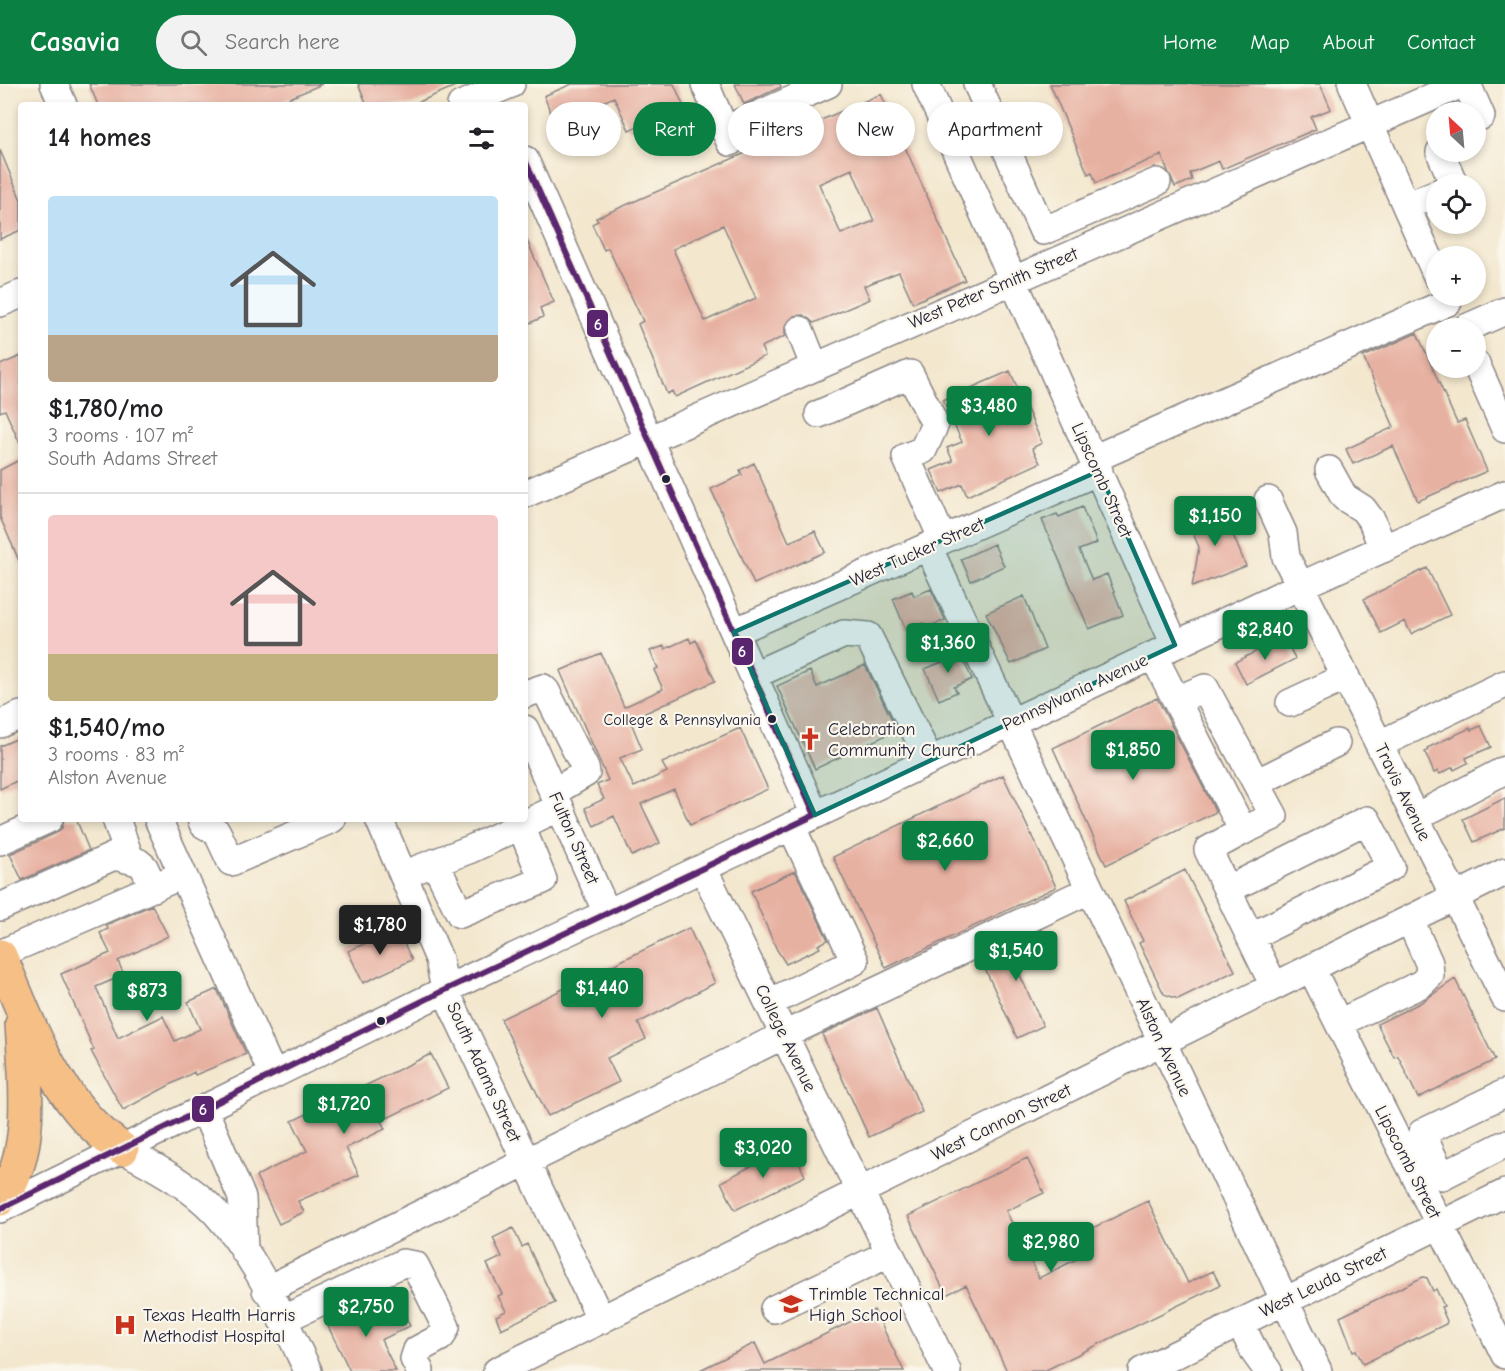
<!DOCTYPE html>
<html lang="en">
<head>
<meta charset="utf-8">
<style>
  :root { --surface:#fff; --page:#f2f2f2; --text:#202124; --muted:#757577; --line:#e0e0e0; --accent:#0b8043 }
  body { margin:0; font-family:"Comic Neue",sans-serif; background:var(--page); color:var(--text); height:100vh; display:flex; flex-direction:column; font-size:22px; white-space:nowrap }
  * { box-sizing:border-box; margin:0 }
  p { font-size:20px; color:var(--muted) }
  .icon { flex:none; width:33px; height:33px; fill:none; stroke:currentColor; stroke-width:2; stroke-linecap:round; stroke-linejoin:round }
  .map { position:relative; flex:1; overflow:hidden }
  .side { position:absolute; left:18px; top:18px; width:510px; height:720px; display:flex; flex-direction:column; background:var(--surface); border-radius:6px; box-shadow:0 3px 9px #0003 }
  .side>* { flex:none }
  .banner { position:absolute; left:546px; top:18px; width:570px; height:54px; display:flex; gap:12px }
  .needle { width:39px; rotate:334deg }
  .controls { position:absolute; left:1426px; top:18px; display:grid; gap:12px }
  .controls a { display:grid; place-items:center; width:60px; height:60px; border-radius:50%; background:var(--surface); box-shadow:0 3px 9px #0003; font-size:30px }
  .price { position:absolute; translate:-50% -51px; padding:0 14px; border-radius:6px; background:var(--accent); color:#fff; font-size:20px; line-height:39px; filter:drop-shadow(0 2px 3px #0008) }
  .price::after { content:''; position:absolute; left:50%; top:36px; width:18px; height:14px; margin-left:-9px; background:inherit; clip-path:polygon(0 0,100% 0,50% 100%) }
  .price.active { background:#222; color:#fff }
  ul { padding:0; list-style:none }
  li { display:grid; align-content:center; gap:12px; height:318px; padding:0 30px }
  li+li { border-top:2px solid var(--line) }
  li span { display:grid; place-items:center; height:186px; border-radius:6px; color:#555 }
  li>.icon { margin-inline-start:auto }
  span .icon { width:108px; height:108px; fill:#fffc; stroke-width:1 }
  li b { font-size:26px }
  h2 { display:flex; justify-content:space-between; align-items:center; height:72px; padding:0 30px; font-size:26px }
  .pill { padding:0 21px; border-radius:27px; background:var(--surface); box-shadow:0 3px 9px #0003; font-size:21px; line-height:54px }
  .pill.active { background:var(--accent); color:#fff }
  header { display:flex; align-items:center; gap:36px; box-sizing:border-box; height:84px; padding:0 30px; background:var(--accent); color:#fff }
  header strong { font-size:28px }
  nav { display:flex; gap:33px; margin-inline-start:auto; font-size:21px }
  .search { width:420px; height:54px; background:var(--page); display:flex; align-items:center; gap:15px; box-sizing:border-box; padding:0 21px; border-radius:33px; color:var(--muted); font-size:22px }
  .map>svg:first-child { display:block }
  .building { fill:#e7b1a2; fill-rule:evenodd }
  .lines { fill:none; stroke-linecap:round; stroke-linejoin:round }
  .minor-casing { stroke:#8a8484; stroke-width:30 }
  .major-casing { stroke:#8a8484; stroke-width:36 }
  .minor { stroke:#fff; stroke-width:27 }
  .major { stroke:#f5bf86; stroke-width:33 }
  .bus-1-casing { stroke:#fbf7ec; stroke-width:10 }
  .bus-1 { stroke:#5a256f; stroke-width:6 }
  .marked { fill:#0f766e; fill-opacity:0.2; stroke:#0f766e; stroke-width:4.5; stroke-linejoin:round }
  .bus-dot { fill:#22223b; stroke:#fbf7ec; stroke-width:2 }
  .labels { text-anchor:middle; stroke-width:4.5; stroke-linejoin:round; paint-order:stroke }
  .bus-label { font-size:16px; fill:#22223b; stroke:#fbf7ec; text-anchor:end }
  .street-label { font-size:18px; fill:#22223b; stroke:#fbf7ec }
  .poi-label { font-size:18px; fill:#22223b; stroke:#fbf7ec; text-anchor:start }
  .line-badge { stroke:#fbf7ec; stroke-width:2 }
  .badge-label { font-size:16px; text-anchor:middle; font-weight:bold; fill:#fff }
</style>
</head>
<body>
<header>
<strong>Casavia</strong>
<div class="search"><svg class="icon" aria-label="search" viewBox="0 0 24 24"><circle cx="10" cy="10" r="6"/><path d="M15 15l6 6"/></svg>Search here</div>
<nav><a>Home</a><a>Map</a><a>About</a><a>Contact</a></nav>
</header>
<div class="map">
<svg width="1505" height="1287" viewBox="0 0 1505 1287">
  <rect width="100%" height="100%" fill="#fbf7ec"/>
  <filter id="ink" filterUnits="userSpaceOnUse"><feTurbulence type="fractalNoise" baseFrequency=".0167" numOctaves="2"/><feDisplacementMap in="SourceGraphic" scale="12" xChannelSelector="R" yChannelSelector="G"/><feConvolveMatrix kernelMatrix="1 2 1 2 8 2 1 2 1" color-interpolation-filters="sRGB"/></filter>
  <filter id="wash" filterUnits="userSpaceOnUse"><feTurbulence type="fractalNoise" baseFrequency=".008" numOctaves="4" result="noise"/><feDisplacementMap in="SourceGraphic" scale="24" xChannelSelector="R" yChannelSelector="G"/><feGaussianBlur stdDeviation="1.35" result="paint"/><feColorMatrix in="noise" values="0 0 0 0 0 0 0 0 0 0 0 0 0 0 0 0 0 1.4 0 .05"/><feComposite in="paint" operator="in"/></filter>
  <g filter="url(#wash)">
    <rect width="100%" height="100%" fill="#f3e7ce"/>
    <g id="blocks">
      <!-- building -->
      <path class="building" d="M 89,0 L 322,0 L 274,21 L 98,21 Z
        M 358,0 L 460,0 L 412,21 L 367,21 Z
        M 572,0 L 674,0 L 684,23 L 629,46 L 614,13 L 555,39 L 544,12 Z
        M 735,0 L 780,0 L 781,3 L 744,20 Z
        M 1050,0 L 1320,0 L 1331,25 L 1311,33 L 1316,45 L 1222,85 L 1219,77 L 1190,89 L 1192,96 L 1175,103 L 1161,71 L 1096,99 L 1092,88 L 1088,90 Z
        M 881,10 L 965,196 L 913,219 L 899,188 L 864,202 L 870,215 L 814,239 L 803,231 L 794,232 L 785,243 L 785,252 L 761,263 L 765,272 L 675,313 L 672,307 L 667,310 L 638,240 L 643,237 L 608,164 L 604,166 L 592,140 L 598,137 L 596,134 ZM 852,85 L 874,137 L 841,150 L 819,100 ZM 723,141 L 756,214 L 705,237 L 673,165 Z
        M 0,66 L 21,116 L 21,146 L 0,155 Z
        M 525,152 L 554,218 L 540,224 L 543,233 L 530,239 L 525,230 Z
        M 1417,249 L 1457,339 L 1465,336 L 1487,387 L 1418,417 L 1393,362 L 1353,380 L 1346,365 L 1394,343 L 1363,273 Z
        M 21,272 L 21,362 L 5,326 L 0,328 L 0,281 Z
        M 1010,287 L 1042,359 L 1032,364 L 1040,379 L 967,412 L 962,400 L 941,409 L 931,386 L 953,377 L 947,364 L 962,358 L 943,316 Z
        M 21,375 L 21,481 L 0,433 L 0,386 Z
        M 754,379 L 789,458 L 815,447 L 825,468 L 754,500 L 711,405 L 742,391 L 740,386 Z
        M 1221,422 L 1246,482 L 1192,503 L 1199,463 L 1191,445 L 1196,441 L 1193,433 Z
        M 1082,423 L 1097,459 L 1079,466 L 1092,496 L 1107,490 L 1123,531 L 1089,545 L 1042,436 L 1057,430 L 1059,433 Z
        M 994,460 L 1004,482 L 971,497 L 961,475 Z
        M 1427,484 L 1450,531 L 1411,550 L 1405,537 L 1381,549 L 1364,515 Z
        M 931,505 L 945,536 L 926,544 L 924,539 L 906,546 L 893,515 L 912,507 L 914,512 Z
        M 1024,512 L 1045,565 L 1011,580 L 986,529 Z
        M 1285,553 L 1295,575 L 1246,600 L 1235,578 Z
        M 689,554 L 691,559 L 696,556 L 715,597 L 630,636 L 642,665 L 620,674 L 634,703 L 667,688 L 662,679 L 740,644 L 768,705 L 690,741 L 674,705 L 641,720 L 660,759 L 632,772 L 614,732 L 594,742 L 585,724 L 604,715 L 597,701 L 608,696 L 560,587 L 601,569 L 624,623 L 663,605 L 654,586 L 658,584 L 650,567 L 664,562 L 665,565 Z
        M 958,565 L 972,595 L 954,603 L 957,608 L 939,616 L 925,585 L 942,578 L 940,573 Z
        M 865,581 L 897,646 L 815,685 L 777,602 L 810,587 L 817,603 Z
        M 1157,614 L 1216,728 L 1106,781 L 1053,664 Z
        M 1481,642 L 1491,663 L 1466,674 L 1468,679 L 1454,686 L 1453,683 L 1440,690 L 1438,687 L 1434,689 L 1425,668 L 1428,666 L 1427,664 L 1470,644 L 1471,646 Z
        M 21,653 L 21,695 L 0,705 L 0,662 Z
        M 1003,691 L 1056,803 L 886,884 L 833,773 Z
        M 1505,714 L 1505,744 L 1474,758 L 1463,735 Z
        M 64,735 L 76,735 L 89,766 L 22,796 L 10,770 L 56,749 L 62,744 Z
        M 1185,786 L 1235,887 L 1178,915 L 1164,910 L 1139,859 L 1143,857 L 1124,817 Z
        M 795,787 L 828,856 L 818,861 L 820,864 L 786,880 L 777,866 L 751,807 Z
        M 152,821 L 168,852 L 118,877 L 124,891 L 96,903 L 118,954 L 163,932 L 175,957 L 200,945 L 188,918 L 217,905 L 246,970 L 195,991 L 194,988 L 123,1026 L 91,967 L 94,966 L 61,890 L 110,869 L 100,849 L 108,845 L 106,841 Z
        M 689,844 L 715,899 L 638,939 L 646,955 L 607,974 L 619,998 L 548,1032 L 501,935 Z
        M 397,845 L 412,876 L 363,899 L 348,867 Z
        M 1041,846 L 1050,865 L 1016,882 L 1043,942 L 1017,954 L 981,876 Z
        M 1455,895 L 1495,976 L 1418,1014 L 1398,972 L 1394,973 L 1377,940 L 1420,919 Z
        M 877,924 L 922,1028 L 869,1053 L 822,950 Z
        M 431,970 L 448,1004 L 381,1037 L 385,1045 L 346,1064 L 359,1091 L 298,1117 L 304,1128 L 279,1140 L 256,1092 L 307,1067 L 292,1037 Z
        M 793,1065 L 805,1092 L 735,1126 L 721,1098 L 780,1067 L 781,1070 Z
        M 1027,1074 L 1044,1109 L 1006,1127 L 1039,1194 L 1083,1172 L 1074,1153 L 1148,1117 L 1188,1199 L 1213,1187 L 1220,1201 L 1044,1287 L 1007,1287 L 966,1201 L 946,1211 L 908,1132 Z
        M 513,1144 L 522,1163 L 527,1160 L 555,1219 L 501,1245 L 496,1232 L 506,1227 L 498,1212 L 502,1210 L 487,1180 L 502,1173 L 493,1154 Z
        M 1423,1193 L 1427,1194 L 1433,1207 L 1436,1205 L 1444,1222 L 1441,1223 L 1447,1237 L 1446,1240 L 1363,1280 L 1356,1266 L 1353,1267 L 1340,1233 Z
        M 363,1220 L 371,1236 L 400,1222 L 410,1242 L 381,1256 L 396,1287 L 350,1287 L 326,1238 Z
        M 874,1226 L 904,1287 L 698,1287 L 755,1259 L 765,1280 Z"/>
    </g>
  </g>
  <g filter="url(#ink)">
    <use href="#blocks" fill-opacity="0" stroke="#8a8484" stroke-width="1.5"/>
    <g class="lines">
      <!-- minor casing -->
      <g class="minor-casing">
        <path id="minor" d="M 54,0 L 63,21
          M 705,0 L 730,58
          M 926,0 L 1175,561
          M 977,0 L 1043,147 L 1157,98
          M 1352,0 L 1437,192
          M 1467,0 L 1481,32 L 1476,34
          M 461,21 L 511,0
          M 724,46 L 828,0
          M 1440,68 L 1454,100
          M 525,76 L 815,731
          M 1406,122 L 1437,109
          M 0,219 L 21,210
          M 1466,244 L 1505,227
          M 800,246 L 814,281
          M 1476,280 L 1505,345
          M 819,330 L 910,290 L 935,340 L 923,366 L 906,373 L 943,456
          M 1093,375 L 1448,218
          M 1329,386 L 1344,413 L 1363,425 L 1372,437 L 1383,465
          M 525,410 L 1462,0
          M 1268,416 L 1283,449 L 1286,473 L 1505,914
          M 928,463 L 1318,1287
          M 734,548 L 1099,387
          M 1153,571 L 1243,747 L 1208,766 L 1274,902
          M 754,591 L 844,550 L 868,552 L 930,677
          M 525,610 L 543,604 L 546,607 L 585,684 L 586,689 L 554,708
          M 1176,616 L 1205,604 L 1274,732 L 1243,747
          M 1290,619 L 1346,593
          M 0,640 L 21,631
          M 525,645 L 607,829
          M 1380,660 L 1505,600
          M 1258,698 L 1336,659
          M 1416,733 L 1505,686
          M 116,735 L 130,775
          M 158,735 L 273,991
          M 201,735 L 203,740 L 217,748 L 231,778 L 332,735
          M 379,735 L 439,875 L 445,906 L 601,1236
          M 0,757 L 49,735
          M 435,779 L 460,830 L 543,796 L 521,742
          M 703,784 L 947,1287
          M 418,785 L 471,765 L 560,723
          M 1227,806 L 1367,736 L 1391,783 L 1250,853
          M 0,823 L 114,772 L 138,778 L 144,783 L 154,804
          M 0,870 L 182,791
          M 1311,884 L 1505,1271
          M 769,919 L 855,877 L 791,742
          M 1339,939 L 1421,900 L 1430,891 L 1429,879 L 1410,836
          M 204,1025 L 242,1114 L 244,1167
          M 122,1065 C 155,1083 190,1101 216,1129 C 256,1173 283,1234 308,1287
          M 1429,1065 L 1442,1092 L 1505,1060
          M 1407,1076 L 1429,1065 L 1422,1049 L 1505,1009
          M 0,1125 L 474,892 L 1302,501 L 1505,410
          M 266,1206 L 784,951 L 1089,806
          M 774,1225 L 890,1169
          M 282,1236 L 403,1179 L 415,1181 L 446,1243 L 441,1253 L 417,1266 L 414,1275 L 420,1287
          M 1240,1239 L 1255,1269 L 1268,1287
          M 497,1287 L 1505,788
          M 1142,1287 L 1505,1109"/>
      </g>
      <!-- major casing -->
      <g class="major-casing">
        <path id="major" d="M 0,872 C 30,942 56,1021 122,1065
          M 0,1115 C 36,1072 25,992 22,940"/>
      </g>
      <!-- minor -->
      <use href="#minor" class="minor"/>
      <!-- major -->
      <use href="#major" class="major"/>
      <!-- bus-1 casing -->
      <g class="bus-1-casing">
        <path id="bus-1" d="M 525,76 L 815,731
          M 0,1125 L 445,906 L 815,731"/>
      </g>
      <!-- bus-1 -->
      <use href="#bus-1" class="bus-1"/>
    </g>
  </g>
  <!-- marked area -->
  <path class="marked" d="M 1099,387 L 1175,561 L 815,731 L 734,548 Z"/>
  <!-- icons -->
  <defs>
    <g id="church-bare" transform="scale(1.8)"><path d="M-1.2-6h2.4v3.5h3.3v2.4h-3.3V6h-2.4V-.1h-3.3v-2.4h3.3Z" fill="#c8321e" stroke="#fbf7ec" stroke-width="2.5" paint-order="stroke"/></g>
    <g id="school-bare" transform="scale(1.8)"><path d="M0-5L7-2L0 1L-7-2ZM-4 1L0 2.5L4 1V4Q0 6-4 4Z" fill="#c8321e" stroke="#fbf7ec" stroke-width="2.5" paint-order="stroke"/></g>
    <g id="hospital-bare" transform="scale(1.8)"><path d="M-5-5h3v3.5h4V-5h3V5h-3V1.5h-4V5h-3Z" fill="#c8321e" stroke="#fbf7ec" stroke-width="2.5" paint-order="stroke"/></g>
  </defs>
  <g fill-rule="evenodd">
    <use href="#church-bare" x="810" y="655"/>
    <use href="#school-bare" x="791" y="1220"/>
    <use href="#hospital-bare" x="125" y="1241"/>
  </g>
  <!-- markers -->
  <g class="bus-dot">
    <circle cx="666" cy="395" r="5"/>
    <circle cx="772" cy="635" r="5"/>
    <circle cx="381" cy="937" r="5"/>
  </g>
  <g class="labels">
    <!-- bus labels -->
    <g class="bus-label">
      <text x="761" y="641">College &amp; Pennsylvania</text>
    </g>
    <!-- street labels -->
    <g class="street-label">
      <text transform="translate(993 204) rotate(-23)" y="6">West Peter Smith Street</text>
      <text transform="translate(1102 396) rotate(66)" y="6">Lipscomb Street</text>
      <text transform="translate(917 468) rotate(-24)" y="6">West Tucker Street</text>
      <text transform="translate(1075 608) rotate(-25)" y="6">Pennsylvania Avenue</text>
      <text transform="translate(1403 708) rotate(64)" y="6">Travis Avenue</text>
      <text transform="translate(574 754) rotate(66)" y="6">Fulton Street</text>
      <text transform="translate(786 954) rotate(64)" y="6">College Avenue</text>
      <text transform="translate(1164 963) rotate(65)" y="6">Alston Avenue</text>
      <text transform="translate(484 988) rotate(65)" y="6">South Adams Street</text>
      <text transform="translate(1001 1038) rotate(-26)" y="6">West Cannon Street</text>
      <text transform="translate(1408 1078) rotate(63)" y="6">Lipscomb Street</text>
      <text transform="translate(1323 1198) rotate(-26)" y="6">West Leuda Street</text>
    </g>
    <!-- poi labels -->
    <g class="poi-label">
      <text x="828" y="651">Celebration<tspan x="828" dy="21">Community Church</tspan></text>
      <text x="809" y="1216">Trimble Technical<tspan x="809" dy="21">High School</tspan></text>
      <text x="143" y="1237">Texas Health Harris<tspan x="143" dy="21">Methodist Hospital</tspan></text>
    </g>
  </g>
  <g class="line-badge">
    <rect x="586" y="225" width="23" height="29" rx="6" fill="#5a256f"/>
    <rect x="731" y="553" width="23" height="29" rx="6" fill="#5a256f"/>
    <rect x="191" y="1011" width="24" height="28" rx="6" fill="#5a256f"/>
  </g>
  <g class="badge-label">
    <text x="598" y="246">6</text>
    <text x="742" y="573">6</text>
    <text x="203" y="1031">6</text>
  </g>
</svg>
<div class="controls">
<a><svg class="needle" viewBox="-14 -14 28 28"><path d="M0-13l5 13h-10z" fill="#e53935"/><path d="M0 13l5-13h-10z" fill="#757577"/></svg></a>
<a><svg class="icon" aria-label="locate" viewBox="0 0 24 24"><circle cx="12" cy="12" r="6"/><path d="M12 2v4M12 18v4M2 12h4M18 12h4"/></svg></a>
<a>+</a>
<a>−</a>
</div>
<b class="price" style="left:989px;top:353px">$3,480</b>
<b class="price" style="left:1215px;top:463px">$1,150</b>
<b class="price" style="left:1265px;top:577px">$2,840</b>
<b class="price" style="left:948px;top:590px">$1,360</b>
<b class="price" style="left:1133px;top:697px">$1,850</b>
<b class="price" style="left:945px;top:788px">$2,660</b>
<b class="price active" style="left:380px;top:872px">$1,780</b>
<b class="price" style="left:1016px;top:898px">$1,540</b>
<b class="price" style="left:602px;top:935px">$1,440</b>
<b class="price" style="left:147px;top:938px">$873</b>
<b class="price" style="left:344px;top:1051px">$1,720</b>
<b class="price" style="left:763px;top:1095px">$3,020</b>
<b class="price" style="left:1051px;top:1189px">$2,980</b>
<b class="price" style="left:366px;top:1254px">$2,750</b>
<div class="banner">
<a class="pill">Buy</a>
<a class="pill active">Rent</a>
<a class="pill">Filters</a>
<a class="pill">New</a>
<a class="pill">Apartment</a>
</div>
<section class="side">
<h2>14 homes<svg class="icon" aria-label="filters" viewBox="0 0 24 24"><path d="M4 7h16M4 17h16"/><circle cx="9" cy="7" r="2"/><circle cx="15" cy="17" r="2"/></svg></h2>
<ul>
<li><span style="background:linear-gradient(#bfe0f5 75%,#b9a48a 0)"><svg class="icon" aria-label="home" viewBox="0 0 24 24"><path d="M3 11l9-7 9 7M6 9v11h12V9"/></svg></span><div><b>$1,780/mo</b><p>3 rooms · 107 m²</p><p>South Adams Street</p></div></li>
<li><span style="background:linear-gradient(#f6c9c9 75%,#c2b280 0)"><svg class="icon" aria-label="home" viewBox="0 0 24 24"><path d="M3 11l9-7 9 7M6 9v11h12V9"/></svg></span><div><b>$1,540/mo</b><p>3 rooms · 83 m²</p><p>Alston Avenue</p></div></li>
</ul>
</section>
</div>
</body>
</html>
